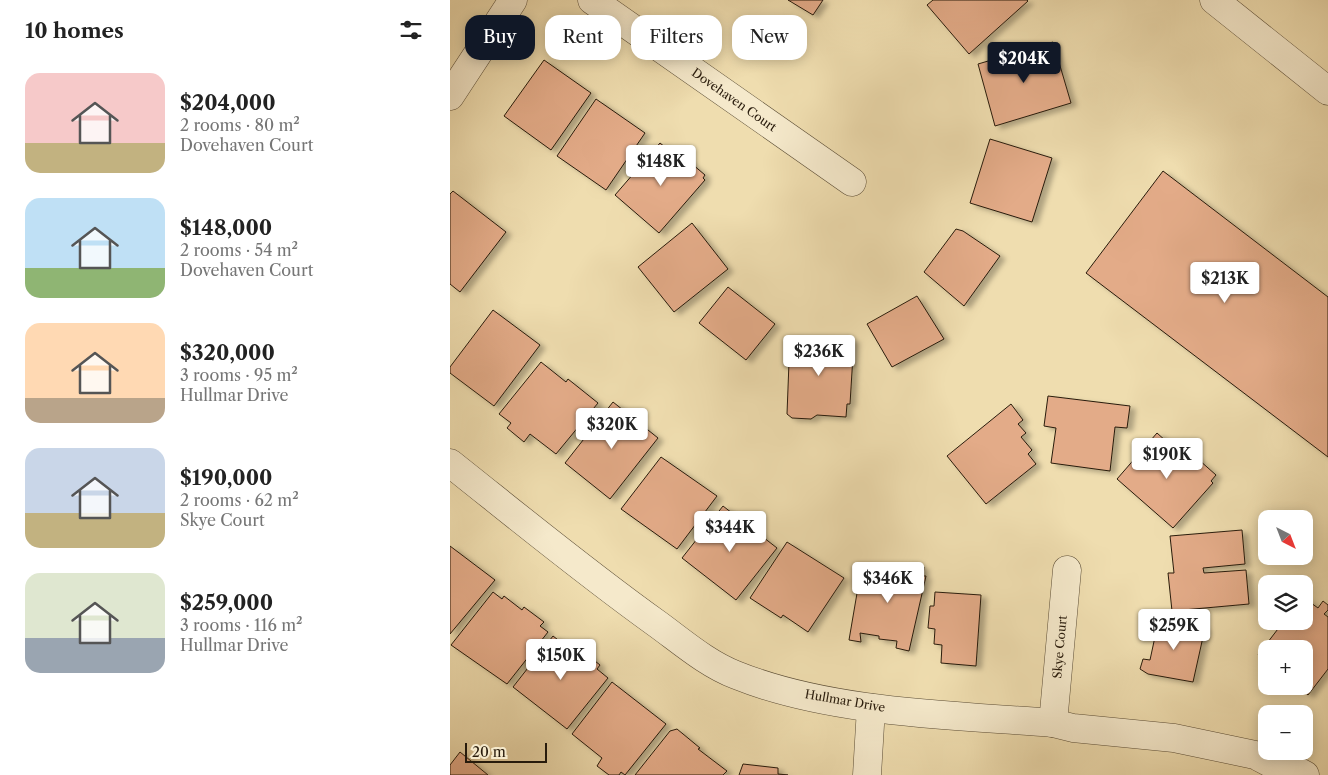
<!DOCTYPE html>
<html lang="en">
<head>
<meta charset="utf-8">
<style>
  :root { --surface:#fff; --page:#f2f2f2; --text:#222; --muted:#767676; --accent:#111827 }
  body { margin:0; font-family:"Libre Caslon Text",serif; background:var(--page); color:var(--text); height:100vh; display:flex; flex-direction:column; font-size:19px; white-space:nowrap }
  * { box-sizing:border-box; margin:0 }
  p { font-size:16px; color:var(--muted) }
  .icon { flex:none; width:28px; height:28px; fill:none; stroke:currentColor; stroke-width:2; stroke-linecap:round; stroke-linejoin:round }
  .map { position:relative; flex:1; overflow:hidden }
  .sheet { display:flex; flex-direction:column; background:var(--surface); width:450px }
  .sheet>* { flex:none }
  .guide { position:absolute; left:15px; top:15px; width:475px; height:45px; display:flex; gap:10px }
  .needle { width:32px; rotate:138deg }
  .fabs { position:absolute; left:808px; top:510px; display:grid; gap:10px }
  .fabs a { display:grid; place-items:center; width:55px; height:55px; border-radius:10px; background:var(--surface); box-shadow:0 2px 12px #0003; font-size:25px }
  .scale { position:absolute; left:15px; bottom:12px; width:82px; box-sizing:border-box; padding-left:5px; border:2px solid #281b0c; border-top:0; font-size:14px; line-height:18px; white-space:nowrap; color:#281b0c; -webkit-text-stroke:4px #f5e9cb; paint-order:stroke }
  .price { position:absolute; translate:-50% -42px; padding:0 11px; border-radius:5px; background:#fff; color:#222; font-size:16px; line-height:32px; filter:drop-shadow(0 1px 2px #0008) }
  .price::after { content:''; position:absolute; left:50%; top:30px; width:15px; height:11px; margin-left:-8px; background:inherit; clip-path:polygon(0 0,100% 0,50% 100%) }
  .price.on { background:var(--accent); color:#fff }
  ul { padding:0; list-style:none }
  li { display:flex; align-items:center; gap:15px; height:125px; padding:0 25px }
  li span { display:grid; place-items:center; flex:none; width:140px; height:100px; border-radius:15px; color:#555 }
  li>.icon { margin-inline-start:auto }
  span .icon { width:60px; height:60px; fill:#fffc; stroke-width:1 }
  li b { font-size:21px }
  h2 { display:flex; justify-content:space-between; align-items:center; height:60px; padding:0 25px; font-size:21px }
  .chip { padding:0 18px; border-radius:15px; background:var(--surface); box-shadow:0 2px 12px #0003; font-size:18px; line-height:45px }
  .chip.on { background:var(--accent); color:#fff }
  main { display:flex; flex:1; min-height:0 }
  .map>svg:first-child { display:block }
  .building { fill:#e3ab88; stroke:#281b0c; filter:url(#shadow) }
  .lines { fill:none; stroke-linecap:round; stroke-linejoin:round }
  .minor-casing { stroke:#5a4c35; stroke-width:29 }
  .tertiary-casing { stroke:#5a4c35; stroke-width:29 }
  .minor { stroke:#f5e9cb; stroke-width:28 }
  .tertiary { stroke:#f5e9cb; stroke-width:28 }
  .labels { text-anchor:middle; stroke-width:4.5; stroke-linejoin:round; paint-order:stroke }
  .street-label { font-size:12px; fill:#281b0c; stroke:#f5e9cb }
</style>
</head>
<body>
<main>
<section class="sheet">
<h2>10 homes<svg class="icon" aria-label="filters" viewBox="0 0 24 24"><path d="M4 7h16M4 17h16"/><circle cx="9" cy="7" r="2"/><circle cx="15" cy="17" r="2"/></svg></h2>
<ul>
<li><span style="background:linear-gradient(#f6c9c9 70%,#c2b280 0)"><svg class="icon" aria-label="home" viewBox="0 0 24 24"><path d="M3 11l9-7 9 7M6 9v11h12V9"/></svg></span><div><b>$204,000</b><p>2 rooms · 80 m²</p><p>Dovehaven Court</p></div></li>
<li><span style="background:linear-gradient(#bfe0f5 70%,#8fb573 0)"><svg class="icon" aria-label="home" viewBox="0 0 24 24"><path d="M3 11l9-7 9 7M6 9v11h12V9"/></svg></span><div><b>$148,000</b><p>2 rooms · 54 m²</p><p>Dovehaven Court</p></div></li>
<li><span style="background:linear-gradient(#ffd9b3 75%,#b9a48a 0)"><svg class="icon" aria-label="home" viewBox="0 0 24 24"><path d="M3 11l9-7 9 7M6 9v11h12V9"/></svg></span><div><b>$320,000</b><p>3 rooms · 95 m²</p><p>Hullmar Drive</p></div></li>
<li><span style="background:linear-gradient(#c9d6e8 65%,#c2b280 0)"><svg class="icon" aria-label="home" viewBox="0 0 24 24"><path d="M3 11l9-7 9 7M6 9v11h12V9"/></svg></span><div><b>$190,000</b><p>2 rooms · 62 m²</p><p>Skye Court</p></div></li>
<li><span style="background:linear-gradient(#dfe7d0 65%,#9aa5b1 0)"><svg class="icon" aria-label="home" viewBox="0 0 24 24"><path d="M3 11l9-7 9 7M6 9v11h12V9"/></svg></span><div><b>$259,000</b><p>3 rooms · 116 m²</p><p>Hullmar Drive</p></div></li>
</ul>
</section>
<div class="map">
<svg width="878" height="775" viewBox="0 0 878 775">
  <defs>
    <filter id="shadow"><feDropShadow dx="5.5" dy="3" stdDeviation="2.5" flood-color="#0004"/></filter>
  </defs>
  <rect width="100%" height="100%" fill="#efddaf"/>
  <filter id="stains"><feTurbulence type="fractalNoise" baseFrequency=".004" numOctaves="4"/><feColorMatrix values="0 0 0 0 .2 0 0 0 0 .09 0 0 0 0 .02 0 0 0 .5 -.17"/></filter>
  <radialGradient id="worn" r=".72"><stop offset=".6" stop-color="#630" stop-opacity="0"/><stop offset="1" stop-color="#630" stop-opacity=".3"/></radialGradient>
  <!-- building -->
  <path class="building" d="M 338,0 L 373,0 L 363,15 Z
    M 483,0 L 577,0 L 578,1 L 519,54 L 477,5 Z
    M 603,42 L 621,103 L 545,126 L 528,64 Z
    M 94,60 L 141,93 L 101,150 L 54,116 Z
    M 146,99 L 195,133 L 156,190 L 107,156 Z
    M 540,139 L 602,158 L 582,222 L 520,203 Z
    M 210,143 L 232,161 L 235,158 L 255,175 L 253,178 L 255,180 L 209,233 L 165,195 Z
    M 713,171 L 878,297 L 878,457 L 636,273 Z
    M 3,191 L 56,232 L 10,292 L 0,284 L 0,194 Z
    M 242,223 L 278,269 L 224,312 L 188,267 Z
    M 506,229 L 513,231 L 550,256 L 514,306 L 474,272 Z
    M 278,287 L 325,324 L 296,360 L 249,323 Z
    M 467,296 L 494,339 L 442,367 L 417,324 Z
    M 43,310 L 90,345 L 44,406 L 0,373 L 0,367 Z
    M 340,336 L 404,339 L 400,404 L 397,404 L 396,417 L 367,415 L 361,419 L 342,418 L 337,414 Z
    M 91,362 L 116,382 L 118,379 L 148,403 L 106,454 L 80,434 L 74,442 L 57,428 L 61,423 L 49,414 Z
    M 598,396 L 680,406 L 677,428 L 665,427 L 660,471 L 601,463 L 606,428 L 594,426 Z
    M 163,402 L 208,438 L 160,499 L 115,463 Z
    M 561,404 L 573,420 L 568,424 L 576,433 L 571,437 L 582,450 L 578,454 L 586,464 L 536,504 L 497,456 Z
    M 707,433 L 735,458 L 740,452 L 766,475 L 761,481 L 763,483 L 723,528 L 667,479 Z
    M 211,457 L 267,496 L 227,549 L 171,509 Z
    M 273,506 L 327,548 L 286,600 L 232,558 Z
    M 792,530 L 795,564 L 753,568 L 754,573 L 796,570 L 799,604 L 722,611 L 718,573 L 724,573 L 720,536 Z
    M 337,542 L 394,578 L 358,632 L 333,615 L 331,618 L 300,598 Z
    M 0,546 L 45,580 L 0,634 Z
    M 457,563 L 474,567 L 473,576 L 476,576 L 459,651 L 446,648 L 447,641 L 429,639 L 429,636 L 410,633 L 411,642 L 399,640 L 412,564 L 454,572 Z
    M 43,592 L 52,599 L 54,596 L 72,610 L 74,607 L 94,622 L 90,626 L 98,632 L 57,684 L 1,645 Z
    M 485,592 L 531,595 L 526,666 L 491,663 L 492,645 L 484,644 L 485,629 L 478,628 L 480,606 L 484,606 Z
    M 854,598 L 868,608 L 873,601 L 878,605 L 878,610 L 874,614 L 878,617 L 878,669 L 858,695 L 848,686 L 854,686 L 854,649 L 816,649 L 816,662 L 808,655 L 834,621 L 854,621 Z
    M 708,620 L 755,628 L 743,682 L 698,674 L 690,669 L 693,659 L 700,660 L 706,632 L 699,632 L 702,621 Z
    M 103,636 L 116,646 L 120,641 L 150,665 L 147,669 L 158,678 L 117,729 L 63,687 Z
    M 162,682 L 216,724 L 175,775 L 171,772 L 169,775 L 159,775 L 147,766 L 152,758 L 122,734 Z
    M 227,729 L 250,748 L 248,749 L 277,771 L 273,775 L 185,775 L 220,731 Z
    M 10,752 L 38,775 L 0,775 L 0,765 Z
    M 293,764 L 328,768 L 328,774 L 338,775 L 289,775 Z"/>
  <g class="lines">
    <!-- minor casing -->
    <g class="minor-casing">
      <path id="minor" d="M 142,0 L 402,182
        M 603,723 L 617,570
        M 417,775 L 421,708"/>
    </g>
    <!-- tertiary casing -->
    <g class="tertiary-casing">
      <path id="tertiary" d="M 764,0 L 878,91
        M 0,96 L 63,0
        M 0,463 C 68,517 136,573 206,623 C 231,641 257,664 286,675 C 380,713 502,715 603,723 L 623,728 L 724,738 L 805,755 L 824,765 L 844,769 L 855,775"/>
    </g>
    <!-- minor -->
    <use href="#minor" class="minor"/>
    <!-- tertiary -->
    <use href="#tertiary" class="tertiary"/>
  </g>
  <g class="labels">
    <!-- street labels -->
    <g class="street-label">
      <text transform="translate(284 100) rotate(35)" y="4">Dovehaven Court</text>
      <text transform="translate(610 647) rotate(-85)" y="4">Skye Court</text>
      <text transform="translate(395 701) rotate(10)" y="4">Hullmar Drive</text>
    </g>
  </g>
  <rect width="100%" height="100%" filter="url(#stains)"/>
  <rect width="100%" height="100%" fill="url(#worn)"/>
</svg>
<div class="fabs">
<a><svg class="needle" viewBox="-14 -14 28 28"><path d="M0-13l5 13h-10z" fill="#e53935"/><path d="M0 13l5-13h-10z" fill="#767676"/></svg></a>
<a><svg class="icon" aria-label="layers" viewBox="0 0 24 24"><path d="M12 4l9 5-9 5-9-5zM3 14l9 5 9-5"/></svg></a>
<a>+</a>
<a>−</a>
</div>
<div class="scale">20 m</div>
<b class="price on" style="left:574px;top:84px">$204K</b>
<b class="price" style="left:211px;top:187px">$148K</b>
<b class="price" style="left:775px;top:304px">$213K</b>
<b class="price" style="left:369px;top:377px">$236K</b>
<b class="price" style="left:162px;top:450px">$320K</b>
<b class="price" style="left:717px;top:480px">$190K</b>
<b class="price" style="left:280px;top:553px">$344K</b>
<b class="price" style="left:438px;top:604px">$346K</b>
<b class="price" style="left:724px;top:651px">$259K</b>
<b class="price" style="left:111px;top:681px">$150K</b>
<div class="guide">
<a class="chip on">Buy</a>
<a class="chip">Rent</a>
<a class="chip">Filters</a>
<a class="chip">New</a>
</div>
</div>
</main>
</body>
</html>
